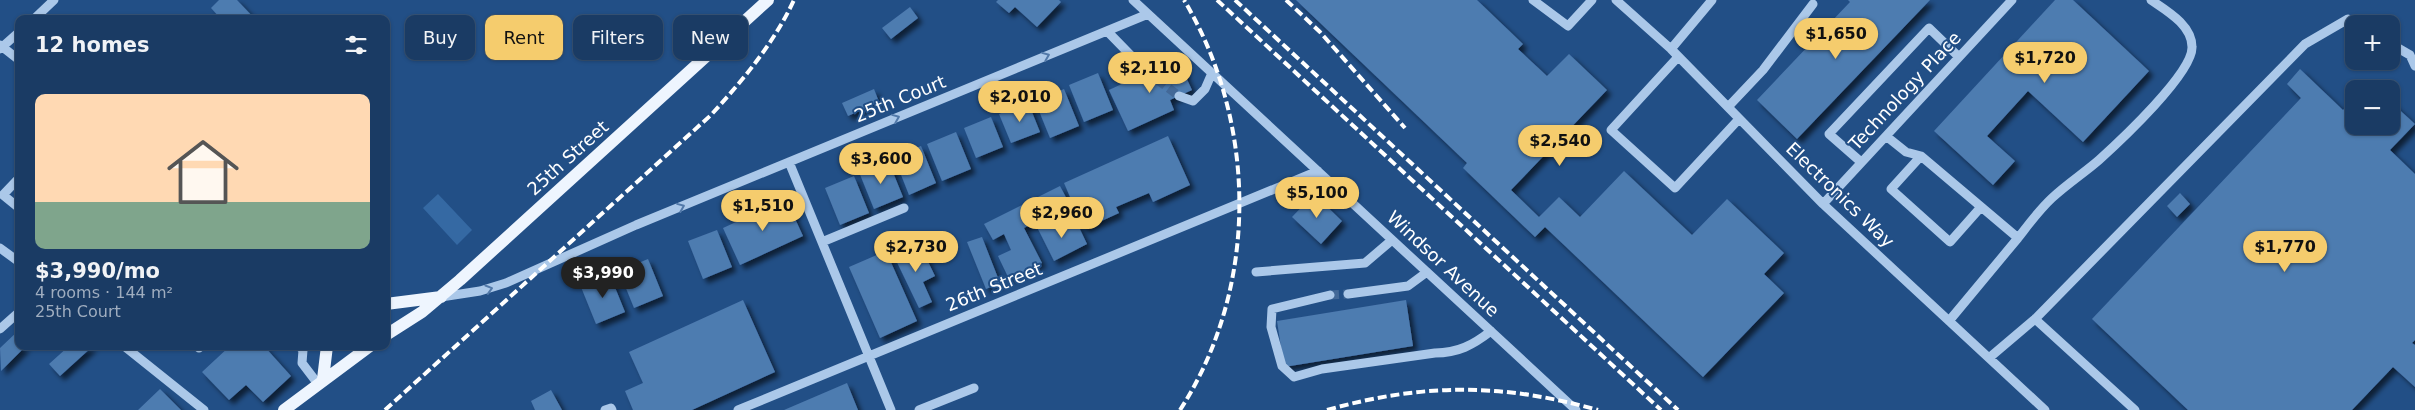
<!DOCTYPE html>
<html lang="en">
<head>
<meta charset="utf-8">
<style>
  :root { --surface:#1a3b64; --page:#23426a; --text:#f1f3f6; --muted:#9fadbf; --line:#385578; --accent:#f5cc6d }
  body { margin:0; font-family:"DejaVu Sans",sans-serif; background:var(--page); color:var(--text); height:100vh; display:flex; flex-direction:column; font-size:19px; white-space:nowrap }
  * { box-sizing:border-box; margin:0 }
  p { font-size:16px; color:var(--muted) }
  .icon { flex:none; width:28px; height:28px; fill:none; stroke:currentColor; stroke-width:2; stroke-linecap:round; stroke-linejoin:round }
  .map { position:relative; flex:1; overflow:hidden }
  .drawer { position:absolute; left:15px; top:15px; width:375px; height:335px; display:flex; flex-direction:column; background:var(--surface); border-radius:10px; box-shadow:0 1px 4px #0004,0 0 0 1px var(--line) }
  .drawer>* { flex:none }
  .hud { position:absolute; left:405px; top:15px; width:475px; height:45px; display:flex; gap:10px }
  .controls { position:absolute; left:2345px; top:15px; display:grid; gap:10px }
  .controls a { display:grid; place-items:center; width:55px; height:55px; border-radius:10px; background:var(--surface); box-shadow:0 1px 4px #0004,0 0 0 1px var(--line); font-size:25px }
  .price { position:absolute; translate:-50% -42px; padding:0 11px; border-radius:18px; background:var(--accent); color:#111; font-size:16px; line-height:32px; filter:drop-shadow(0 1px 2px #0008) }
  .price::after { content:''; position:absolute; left:50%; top:30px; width:15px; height:11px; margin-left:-8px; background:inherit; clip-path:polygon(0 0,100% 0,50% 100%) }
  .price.current { background:#222; color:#fff }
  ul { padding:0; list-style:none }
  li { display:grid; align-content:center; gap:10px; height:265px; padding:0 20px }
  li span { display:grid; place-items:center; height:155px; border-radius:10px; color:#555 }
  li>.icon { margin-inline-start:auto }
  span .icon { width:90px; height:90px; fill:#fffc; stroke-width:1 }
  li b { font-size:21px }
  h2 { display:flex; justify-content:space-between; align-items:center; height:60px; padding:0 20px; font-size:21px }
  .chip { padding:0 18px; border-radius:10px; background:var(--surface); box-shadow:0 1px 4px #0004,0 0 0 1px var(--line); font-size:18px; line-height:45px }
  .chip.current { background:var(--accent); color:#111 }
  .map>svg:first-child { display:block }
  .green { fill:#3569a3 }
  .building { fill:#4e7bb0; filter:url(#shadow) }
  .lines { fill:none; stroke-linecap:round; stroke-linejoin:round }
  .minor-tunnel { stroke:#436998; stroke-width:9; stroke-dasharray:9 4.5; stroke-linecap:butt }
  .minor { stroke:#abc8e9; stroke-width:9 }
  .major { stroke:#eef5fe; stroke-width:12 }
  .rail { stroke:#fff; stroke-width:4; stroke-dasharray:9 4; stroke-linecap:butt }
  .oneway { stroke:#5279a9 }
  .labels { text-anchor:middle; stroke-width:4; stroke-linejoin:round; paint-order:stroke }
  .street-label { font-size:18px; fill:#fff; stroke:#224f86 }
</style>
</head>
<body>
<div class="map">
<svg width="2415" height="410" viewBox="0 0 2415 410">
  <defs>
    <filter id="shadow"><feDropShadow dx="4.5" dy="4.5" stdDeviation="2.5" flood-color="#0009"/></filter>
  </defs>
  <rect width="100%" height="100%" fill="#224f86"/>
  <!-- green -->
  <path class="green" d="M 438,194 L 472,230 L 457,245 L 423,208 Z"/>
  <!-- building -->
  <path class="building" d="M 219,0 L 237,0 L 255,19 L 221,19 L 211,8 Z
    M 998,0 L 1059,0 L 1061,2 L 1037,27 L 1015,7 L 1009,13 L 996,2 Z
    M 1296,0 L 1477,0 L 1523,44 L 1518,49 L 1547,76 L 1569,54 L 1607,90 L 1511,190 L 1539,217 L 1559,197 L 1580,217 L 1624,171 L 1692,235 L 1727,199 L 1784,253 L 1764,274 L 1784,293 L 1703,377 L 1545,227 L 1535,237 L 1463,168 L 1467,163 Z
    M 1848,0 L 1930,0 L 1797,139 L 1757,100 L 1850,2 Z
    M 2055,0 L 2073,0 L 2149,71 L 2083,142 L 2028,91 L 1987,136 L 2015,161 L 1993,185 L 1934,131 Z
    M 910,7 L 918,18 L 891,39 L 882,28 Z
    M 1177,58 L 1192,90 L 1170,100 L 1174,110 L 1128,131 L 1109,90 Z
    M 2300,69 L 2343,110 L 2354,99 L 2354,126 L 2391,126 L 2391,102 L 2415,124 L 2390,150 L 2415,174 L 2415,340 L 2412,343 L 2415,345 L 2415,387 L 2393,367 L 2352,410 L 2188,410 L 2092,319 L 2301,98 L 2287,84 Z
    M 1098,73 L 1113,110 L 1084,122 L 1069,85 Z
    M 2370,82 L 2377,89 L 2363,89 Z
    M 874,89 L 879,102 L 848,116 L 842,103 Z
    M 1064,89 L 1079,126 L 1050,138 L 1035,101 Z
    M 1028,102 L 1040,132 L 1011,143 L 999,114 Z
    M 991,117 L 1003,147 L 976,158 L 964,128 Z
    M 956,132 L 971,169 L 942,181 L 927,144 Z
    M 1168,136 L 1190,185 L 1153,202 L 1149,193 L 1116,207 L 1119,213 L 1084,229 L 1064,183 Z
    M 921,146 L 936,183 L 909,195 L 894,157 Z
    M 888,160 L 903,197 L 874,209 L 859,172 Z
    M 854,176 L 869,213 L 840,225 L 825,188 Z
    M 1060,186 L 1070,205 L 1024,228 L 1042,263 L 1009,279 L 998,256 L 1011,250 L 1004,234 L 993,240 L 984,224 Z
    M 2180,193 L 2190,204 L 2177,217 L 2167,206 Z
    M 1314,194 L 1342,221 L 1321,244 L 1292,217 Z
    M 786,199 L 803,236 L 740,265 L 723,228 Z
    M 1061,218 L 1066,228 L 1077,223 L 1087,244 L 1054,261 L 1038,229 Z
    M 717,230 L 732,267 L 703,279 L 688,241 Z
    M 982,237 L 1000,283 L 986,289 L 967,242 Z
    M 919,243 L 935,276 L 923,282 L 932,302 L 919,308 L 894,256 Z
    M 886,251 L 917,321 L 880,338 L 849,267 Z
    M 648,259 L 663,296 L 634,308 L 619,271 Z
    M 610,275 L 625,312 L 596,324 L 581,287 Z
    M 743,300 L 775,372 L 692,410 L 633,410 L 625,391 L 643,383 L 629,352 Z
    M 1406,300 L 1413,346 L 1284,367 L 1277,321 Z
    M 19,330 L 19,346 L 26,346 L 1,371 L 0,348 Z
    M 69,346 L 93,346 L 60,376 L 49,364 Z
    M 230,346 L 264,346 L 291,376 L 263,402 L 246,385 L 229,400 L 202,372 Z
    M 847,383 L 858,410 L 784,410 Z
    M 160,389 L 181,410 L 138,410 Z
    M 551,390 L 562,410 L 535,410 L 531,401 Z"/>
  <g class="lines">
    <!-- minor-tunnel -->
    <path class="minor-tunnel" d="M 1147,72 L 1179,96
      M 1330,295 L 1348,294"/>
    <!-- minor -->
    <path class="minor" d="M 1133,0 L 1576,410
      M 1533,0 L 1568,26 L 1592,0
      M 1616,0 L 1671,49 L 1823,204 L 2045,410
      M 34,19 L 54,0
      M 1107,31 L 1147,72
      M 2391,44 L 2410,55 L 2415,66
      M 0,45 L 19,60
      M 0,49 L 19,32
      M 1671,49 L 1712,0
      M 1678,57 L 1611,130 L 1675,188 L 1739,119
      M 1179,96 L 1193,101 L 1205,89 L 1212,73
      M 1728,107 L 1763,70 L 1813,4
      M 1886,136 L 1906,152 L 1921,156 L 2018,238 L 1949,321
      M 1921,156 L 1891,189 L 1950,242 L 1981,207
      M 789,162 L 891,410
      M 1861,162 L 1829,134 L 1929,28 L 1959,57
      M 19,178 L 3,195 L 19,208
      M 1823,204 L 2012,0
      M 2018,238 C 2029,224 2039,210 2052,198 C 2067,184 2084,173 2099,160 C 2120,141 2193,73 2192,47 C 2192,25 2167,11 2151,0
      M 822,242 L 904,208
      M 0,248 L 19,262
      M 1256,272 L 1365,263 L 1392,240
      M 1348,294 L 1408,286 L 1427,272
      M 1330,295 L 1272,309 L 1271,327 L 1282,366 L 1294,377 L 1322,369 L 1435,353 C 1458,353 1473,345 1491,331
      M 441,297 L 480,291 L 506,283 L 636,225 L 1148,14
      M 2035,319 L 2135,410
      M 0,329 L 19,312
      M 124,346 L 204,410
      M 197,346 L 199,348
      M 299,346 L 303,350 L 302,363 L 318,384
      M 1989,358 L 2035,319 L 2305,44 L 2348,19 L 2356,24
      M 605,410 L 611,408 L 612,410
      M 738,410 L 1318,171
      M 919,410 L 974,388"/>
    <!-- major -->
    <path class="major" d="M 386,304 L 441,297
      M 386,335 L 422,312 L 460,280 L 768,0
      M 323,379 L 327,346
      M 284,410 L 370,346"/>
    <!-- rail -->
    <path class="rail" d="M 1217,0 L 1661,410
      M 1235,0 L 1678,410
      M 1286,0 L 1320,32 L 1405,128
      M 385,410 L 711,115 C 743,80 774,43 794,0
      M 1180,410 C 1259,288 1258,124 1184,0
      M 1327,410 C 1423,383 1502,383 1598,410"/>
  </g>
  <!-- one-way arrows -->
  <defs><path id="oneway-chevron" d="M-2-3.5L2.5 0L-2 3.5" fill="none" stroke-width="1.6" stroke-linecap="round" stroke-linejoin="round" transform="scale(1.25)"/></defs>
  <g class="oneway">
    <use href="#oneway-chevron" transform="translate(1046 56) rotate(-22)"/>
    <use href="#oneway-chevron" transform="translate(896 118) rotate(-22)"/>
    <use href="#oneway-chevron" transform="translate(681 207) rotate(-22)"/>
    <use href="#oneway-chevron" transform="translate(489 289) rotate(-17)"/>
  </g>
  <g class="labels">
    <!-- street labels -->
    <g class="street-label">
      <text transform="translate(1905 91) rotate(-47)" y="6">Technology Place</text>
      <text transform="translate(900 99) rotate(-22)" y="6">25th Court</text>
      <text transform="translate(568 158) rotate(-42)" y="6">25th Street</text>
      <text transform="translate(1840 195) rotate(44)" y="6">Electronics Way</text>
      <text transform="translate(1443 264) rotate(43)" y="6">Windsor Avenue</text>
      <text transform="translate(994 287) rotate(-22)" y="6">26th Street</text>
    </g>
  </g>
</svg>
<div class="controls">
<a>+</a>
<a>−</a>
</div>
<b class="price" style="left:1836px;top:60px">$1,650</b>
<b class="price" style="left:2045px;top:84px">$1,720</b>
<b class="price" style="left:1150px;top:94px">$2,110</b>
<b class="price" style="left:1020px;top:123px">$2,010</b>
<b class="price" style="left:1560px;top:167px">$2,540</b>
<b class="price" style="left:881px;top:185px">$3,600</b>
<b class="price" style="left:1317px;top:219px">$5,100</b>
<b class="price" style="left:763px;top:232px">$1,510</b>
<b class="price" style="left:1062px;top:239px">$2,960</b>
<b class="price" style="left:916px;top:273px">$2,730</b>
<b class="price" style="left:2285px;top:273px">$1,770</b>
<b class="price current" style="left:603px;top:299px">$3,990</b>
<div class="hud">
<a class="chip">Buy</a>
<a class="chip current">Rent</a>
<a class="chip">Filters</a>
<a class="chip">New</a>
</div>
<section class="drawer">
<h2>12 homes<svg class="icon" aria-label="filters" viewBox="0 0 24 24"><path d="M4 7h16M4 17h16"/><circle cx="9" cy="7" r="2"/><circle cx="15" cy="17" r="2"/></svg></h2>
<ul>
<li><span style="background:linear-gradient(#ffd9b3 70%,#7fa58c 0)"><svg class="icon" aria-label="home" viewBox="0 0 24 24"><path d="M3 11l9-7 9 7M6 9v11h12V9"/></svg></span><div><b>$3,990/mo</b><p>4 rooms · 144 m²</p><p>25th Court</p></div></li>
</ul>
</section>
</div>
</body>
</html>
